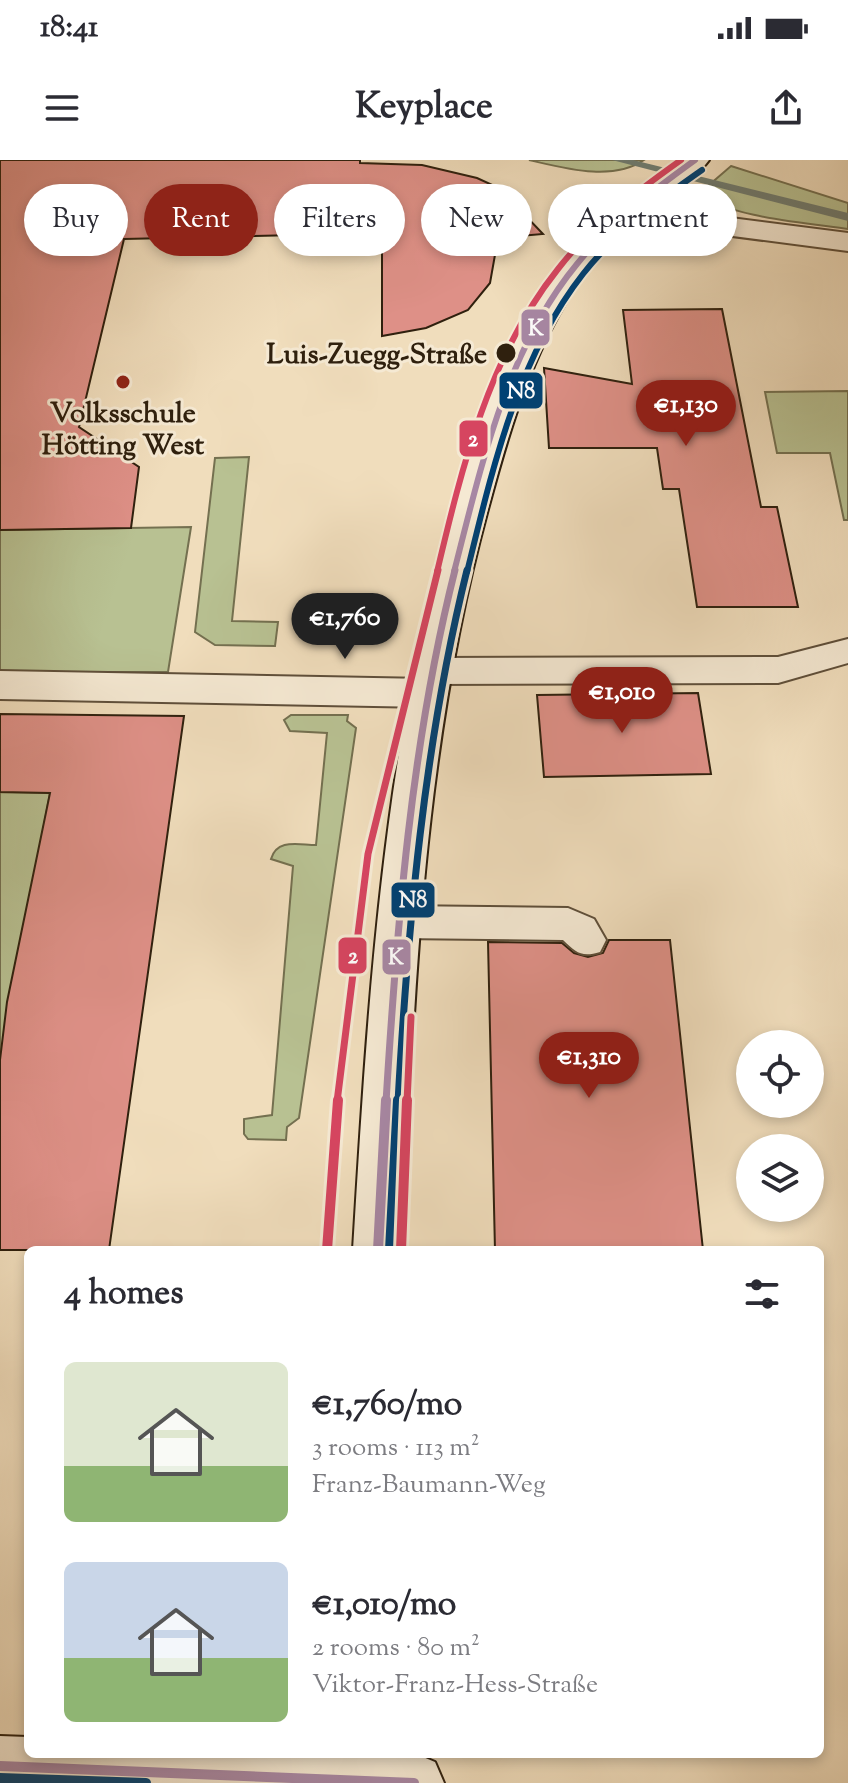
<!DOCTYPE html>
<html lang="en">
<head>
<meta charset="utf-8">
<style>
  :root { --surface:#fff; --page:#f7f7f7; --text:#2b2b33; --muted:#7c7c81; --accent:#8f2418 }
  body { margin:0; font-family:"Sorts Mill Goudy",serif; background:var(--page); color:var(--text); height:100vh; display:flex; flex-direction:column; font-size:30px; white-space:nowrap }
  * { box-sizing:border-box; margin:0 }
  p { font-size:26px; color:var(--muted) }
  .icon { flex:none; width:44px; height:44px; fill:none; stroke:currentColor; stroke-width:2; stroke-linecap:round; stroke-linejoin:round }
  .map { position:relative; flex:1; overflow:hidden }
  .drawer { position:absolute; left:24px; top:1086px; width:800px; height:512px; display:flex; flex-direction:column; background:var(--surface); border-radius:12px; box-shadow:0 4px 12px #0003 }
  .drawer>* { flex:none }
  .guide { position:absolute; left:24px; top:24px; width:800px; height:72px; display:flex; gap:16px }
  .fabs { position:absolute; left:736px; top:870px; display:grid; gap:16px }
  .fabs a { display:grid; place-items:center; width:88px; height:88px; border-radius:50%; background:var(--surface); box-shadow:0 4px 12px #0003; font-size:40px }
  .price { position:absolute; translate:-50% -68px; padding:0 18px; border-radius:28px; background:var(--accent); color:#fff; font-size:26px; line-height:52px; filter:drop-shadow(0 2px 4px #0008) }
  .price::after { content:''; position:absolute; left:50%; top:48px; width:24px; height:18px; margin-left:-12px; background:inherit; clip-path:polygon(0 0,100% 0,50% 100%) }
  .price.active { background:#222; color:#fff }
  ul { padding:0; list-style:none }
  li { display:flex; align-items:center; gap:24px; height:200px; padding:0 40px }
  li span { display:grid; place-items:center; flex:none; width:224px; height:160px; border-radius:12px; color:#555 }
  li>.icon { margin-inline-start:auto }
  span .icon { width:96px; height:96px; fill:#fffc; stroke-width:1 }
  li b { font-size:34px }
  h2 { display:flex; justify-content:space-between; align-items:center; height:96px; padding:0 40px; font-size:34px }
  .chip { padding:0 28px; border-radius:36px; background:var(--surface); box-shadow:0 4px 12px #0003; font-size:28px; line-height:72px }
  .chip.active { background:var(--accent); color:#fff }
  .status { display:flex; justify-content:space-between; align-items:center; height:56px; padding:0 40px; background:var(--surface); direction:ltr }
  .status svg { height:22px; fill:currentColor }
  header { display:flex; justify-content:space-between; align-items:center; height:104px; padding:0 40px; background:var(--surface); font-size:36px; font-weight:800 }
  .map>svg:first-child { display:block }
  .green { fill:#b8c192; stroke:#747050; stroke-width:2 }
  .lines { fill:none; stroke-linecap:round; stroke-linejoin:round }
  .stream { fill:#707d72; fill-rule:evenodd }
  .building { fill:#de9087; stroke:#2f200e; stroke-width:2 }
  .lane-casing { stroke:#5f4f3a; stroke-width:4 }
  .street-casing { stroke:#5f4f3a; stroke-width:4 }
  .secondary-casing { stroke:#2f200e; stroke-width:4 }
  .lane { fill:#f5e9d3; fill-rule:evenodd }
  .street { fill:#f5e9d3; fill-rule:evenodd }
  .secondary { fill:#f5e9d3; fill-rule:evenodd }
  .bus-1-far2-casing { stroke:#f5e9d3; stroke-width:10 }
  .bus-1-far1-casing { stroke:#f5e9d3; stroke-width:13 }
  .bus-1-casing { stroke:#f5e9d3; stroke-width:16 }
  .bus-2-far2-casing { stroke:#f5e9d3; stroke-width:10 }
  .bus-2-far1-casing { stroke:#f5e9d3; stroke-width:13 }
  .bus-2-casing { stroke:#f5e9d3; stroke-width:16 }
  .bus-1-far2 { stroke:#a787a4; stroke-width:6 }
  .bus-1-far1 { stroke:#a787a4; stroke-width:7 }
  .bus-1 { stroke:#a787a4; stroke-width:10 }
  .bus-2-far2 { stroke:#004173; stroke-width:6 }
  .bus-2-far1 { stroke:#004173; stroke-width:7 }
  .bus-2 { stroke:#004173; stroke-width:10 }
  .tram-1-far2-casing { stroke:#f5e9d3; stroke-width:10 }
  .tram-1-far1-casing { stroke:#f5e9d3; stroke-width:13 }
  .tram-1-casing { stroke:#f5e9d3; stroke-width:16 }
  .tram-1-far2 { stroke:#d64560; stroke-width:6 }
  .tram-1-far1 { stroke:#d64560; stroke-width:7 }
  .tram-1 { stroke:#d64560; stroke-width:10 }
  .stop-dot { fill:#2f200e; stroke:#f5e9d3; stroke-width:3 }
  .poi-dot { fill:#8f2418; stroke:#f5e9d3; stroke-width:3 }
  .labels { text-anchor:middle; stroke-width:6; stroke-linejoin:round; paint-order:stroke }
  .far-stop-label { font-size:28px; font-weight:bold; fill:#2f200e; stroke:#f5e9d3; text-anchor:end }
  .far-poi-label { font-size:28px; font-weight:bold; fill:#2f200e; stroke:#f5e9d3 }
  .line-badge { stroke:#f5e9d3; stroke-width:3 }
  .badge-label { font-size:22px; text-anchor:middle; font-weight:bold; fill:#fff }
</style>
</head>
<body>
<div class="status"><b>18:41</b><svg viewBox="0 0 49 12"><path d="M0 12V9h3v3zM5 12V6h3v6zM10 12V3h3v9zM15 12V0h3v12zM26 1h20v11H26zM47 4h2v5h-2z"/></svg></div>
<header><svg class="icon" aria-label="menu" viewBox="0 0 24 24"><path d="M4 6h16M4 12h16M4 18h16"/></svg>Keyplace<svg class="icon" aria-label="share" viewBox="0 0 24 24"><path d="M12 15V3M7 8l5-5 5 5M5 13v7h14v-7"/></svg></header>
<div class="map">
<svg width="848" height="1623" viewBox="0 0 848 1623">
  <rect width="100%" height="100%" fill="#f0ddbc"/>
  <filter id="stains"><feTurbulence type="fractalNoise" baseFrequency=".0025" numOctaves="4"/><feColorMatrix values="0 0 0 0 .2 0 0 0 0 .09 0 0 0 0 .02 0 0 0 .5 -.17"/></filter>
  <radialGradient id="worn" r=".72"><stop offset=".6" stop-color="#630" stop-opacity="0"/><stop offset="1" stop-color="#630" stop-opacity=".3"/></radialGradient>
  <!-- green -->
  <path class="green" d="M 529,0 L 644,0 C 612,22 564,8 529,0 Z
    M 731,6 L 848,43 L 848,69 C 816,64 720,57 701,32 Z
    M 848,231 L 848,360 L 844,360 L 830,293 L 777,293 L 765,232 Z
    M 249,297 L 232,461 L 278,462 L 275,486 L 215,485 L 195,472 L 215,298 Z
    M 191,367 L 168,512 L 0,512 L 0,370 Z
    M 291,555 L 348,555 L 347,561 L 356,568 L 299,958 L 287,967 L 286,980 L 248,979 L 244,974 L 244,959 L 272,955 L 293,706 L 271,699 C 277,678 299,685 316,685 L 327,573 L 290,571 L 284,560 Z
    M 0,632 L 50,633 L 0,898 Z"/>
  <g class="lines">
    <!-- stream -->
    <path class="stream" d="M 612,0 L 633,0 L 848,53 L 848,61 Z"/>
  </g>
  <!-- building -->
  <path class="building" d="M 0,0 L 360,0 L 360,3 L 422,5 L 477,18 L 499,28 L 543,74 L 498,78 L 490,123 L 468,150 L 426,168 L 382,176 L 382,73 L 124,79 L 79,267 L 139,307 L 131,368 L 0,370 Z
    M 722,149 L 761,347 L 777,347 L 798,447 L 697,447 L 679,329 L 663,329 L 657,288 L 549,288 L 544,208 L 632,224 L 623,150 Z
    M 698,533 L 711,614 L 544,617 L 537,535 Z
    M 0,554 L 184,556 L 109,1090 L 0,1090 L 0,900 L 7,842 L 50,633 L 0,632 Z
    M 609,780 L 670,780 L 703,1090 L 495,1090 L 488,782 L 562,783 L 574,793 L 588,797 L 603,793 Z"/>
  <g class="lines">
    <!-- lane casing -->
    <g class="lane-casing">
      <path id="lane" d="M 848,479 L 848,503 L 778,523 L 431,524 L 419,520 L 414,511 L 419,502 L 431,498 L 778,497 Z
        M 398,746 L 568,748 L 594,759 L 606,780 L 600,792 C 581,798 576,792 563,780 L 398,778 L 384,773 L 378,762 L 384,751 Z"/>
    </g>
    <!-- street casing -->
    <g class="street-casing">
      <path id="street" d="M 638,32 L 692,53 L 848,73 L 848,91 L 686,70 L 628,47 L 624,41 L 628,35 Z
        M 0,511 L 427,519 L 441,523 L 446,533 L 441,543 L 427,547 L 0,539 Z"/>
    </g>
    <!-- secondary casing -->
    <g class="secondary-casing">
      <path id="secondary" d="M 677,0 L 709,0 C 697,17 674,29 658,41 C 621,70 588,104 565,144 C 527,208 506,282 487,353 C 422,593 413,842 403,1090 L 353,1090 C 368,840 383,589 453,347 C 476,269 502,187 549,120 C 583,71 629,34 677,0 Z
        M 0,1576 L 28,1577 L 28,1594 L 416,1594 L 435,1602 L 444,1623 L 0,1623 Z"/>
    </g>
    <!-- lane -->
    <use href="#lane" class="lane"/>
    <!-- street -->
    <use href="#street" class="street"/>
    <!-- secondary -->
    <use href="#secondary" class="secondary"/>
    <!-- bus-1-far2 casing -->
    <g class="bus-1-far2-casing">
      <path id="bus-1-far2" d="M 454,412 C 481,307 506,190 577,104 C 610,63 652,31 695,0"/>
    </g>
    <!-- bus-1-far1 casing -->
    <g class="bus-1-far1-casing">
      <path id="bus-1-far1" d="M 386,942 C 397,764 411,584 455,410"/>
    </g>
    <!-- bus-1 casing -->
    <g class="bus-1-casing">
      <path id="bus-1" d="M 378,1090 L 386,940
        M 0,1606 L 414,1623"/>
    </g>
    <!-- bus-2-far2 casing -->
    <g class="bus-2-far2-casing">
      <path id="bus-2-far2" d="M 467,412 C 492,311 517,198 583,114 C 616,72 659,40 702,10"/>
    </g>
    <!-- bus-2-far1 casing -->
    <g class="bus-2-far1-casing">
      <path id="bus-2-far1" d="M 398,942 C 408,764 424,584 467,410"/>
    </g>
    <!-- bus-2 casing -->
    <g class="bus-2-casing">
      <path id="bus-2" d="M 390,1090 L 398,940
        M 0,1618 L 146,1623"/>
    </g>
    <!-- bus-1-far2 -->
    <use href="#bus-1-far2" class="bus-1-far2"/>
    <!-- bus-1-far1 -->
    <use href="#bus-1-far1" class="bus-1-far1"/>
    <!-- bus-1 -->
    <use href="#bus-1" class="bus-1"/>
    <!-- bus-2-far2 -->
    <use href="#bus-2-far2" class="bus-2-far2"/>
    <!-- bus-2-far1 -->
    <use href="#bus-2-far1" class="bus-2-far1"/>
    <!-- bus-2 -->
    <use href="#bus-2" class="bus-2"/>
    <!-- tram-1-far2 casing -->
    <g class="tram-1-far2-casing">
      <path id="tram-1-far2" d="M 437,412 C 462,307 489,195 558,109 C 592,65 636,32 681,0"/>
    </g>
    <!-- tram-1-far1 casing -->
    <g class="tram-1-far1-casing">
      <path id="tram-1-far1" d="M 337,942 L 368,694 L 438,410
        M 407,942 L 411,857"/>
    </g>
    <!-- tram-1 casing -->
    <g class="tram-1-casing">
      <path id="tram-1" d="M 327,1090 L 338,940
        M 401,1090 L 407,940"/>
    </g>
    <!-- tram-1-far2 -->
    <use href="#tram-1-far2" class="tram-1-far2"/>
    <!-- tram-1-far1 -->
    <use href="#tram-1-far1" class="tram-1-far1"/>
    <!-- tram-1 -->
    <use href="#tram-1" class="tram-1"/>
  </g>
  <!-- markers -->
  <circle class="stop-dot" cx="506" cy="193" r="11"/>
  <circle class="poi-dot" cx="123" cy="222" r="8"/>
  <g class="labels">
    <!-- far-stop labels -->
    <g class="far-stop-label">
      <text x="487" y="203">Luis-Zuegg-Straße</text>
    </g>
    <!-- far-poi labels -->
    <g class="far-poi-label">
      <text x="123" y="262">Volksschule<tspan x="123" dy="32">Hötting West</tspan></text>
    </g>
  </g>
  <g class="line-badge">
    <rect x="520" y="148" width="31" height="39" rx="8" fill="#a787a4"/>
    <rect x="498" y="211" width="46" height="39" rx="8" fill="#004173"/>
    <rect x="458" y="259" width="31" height="39" rx="8" fill="#d64560"/>
    <rect x="390" y="721" width="46" height="38" rx="8" fill="#004173"/>
    <rect x="337" y="776" width="31" height="39" rx="8" fill="#d64560"/>
    <rect x="381" y="778" width="31" height="38" rx="8" fill="#a787a4"/>
  </g>
  <g class="badge-label">
    <text x="536" y="175">K</text>
    <text x="521" y="238">N8</text>
    <text x="473" y="286">2</text>
    <text x="413" y="747">N8</text>
    <text x="353" y="803">2</text>
    <text x="396" y="804">K</text>
  </g>
  <rect width="100%" height="100%" filter="url(#stains)"/>
  <rect width="100%" height="100%" fill="url(#worn)"/>
</svg>
<div class="fabs">
<a><svg class="icon" aria-label="locate" viewBox="0 0 24 24"><circle cx="12" cy="12" r="6"/><path d="M12 2v4M12 18v4M2 12h4M18 12h4"/></svg></a>
<a><svg class="icon" aria-label="layers" viewBox="0 0 24 24"><path d="M12 4l9 5-9 5-9-5zM3 14l9 5 9-5"/></svg></a>
</div>
<b class="price" style="left:686px;top:288px">€1,130</b>
<b class="price active" style="left:345px;top:501px">€1,760</b>
<b class="price" style="left:622px;top:575px">€1,010</b>
<b class="price" style="left:589px;top:940px">€1,310</b>
<div class="guide">
<a class="chip">Buy</a>
<a class="chip active">Rent</a>
<a class="chip">Filters</a>
<a class="chip">New</a>
<a class="chip">Apartment</a>
</div>
<section class="drawer">
<h2>4 homes<svg class="icon" aria-label="filters" viewBox="0 0 24 24"><path d="M4 7h16M4 17h16"/><circle cx="9" cy="7" r="2"/><circle cx="15" cy="17" r="2"/></svg></h2>
<ul>
<li><span style="background:linear-gradient(#dfe7d0 65%,#8fb573 0)"><svg class="icon" aria-label="home" viewBox="0 0 24 24"><path d="M3 11l9-7 9 7M6 9v11h12V9"/></svg></span><div><b>€1,760/mo</b><p>3 rooms · 113 m²</p><p>Franz-Baumann-Weg</p></div></li>
<li><span style="background:linear-gradient(#c9d6e8 60%,#8fb573 0)"><svg class="icon" aria-label="home" viewBox="0 0 24 24"><path d="M3 11l9-7 9 7M6 9v11h12V9"/></svg></span><div><b>€1,010/mo</b><p>2 rooms · 80 m²</p><p>Viktor-Franz-Hess-Straße</p></div></li>
</ul>
</section>
</div>
</body>
</html>
